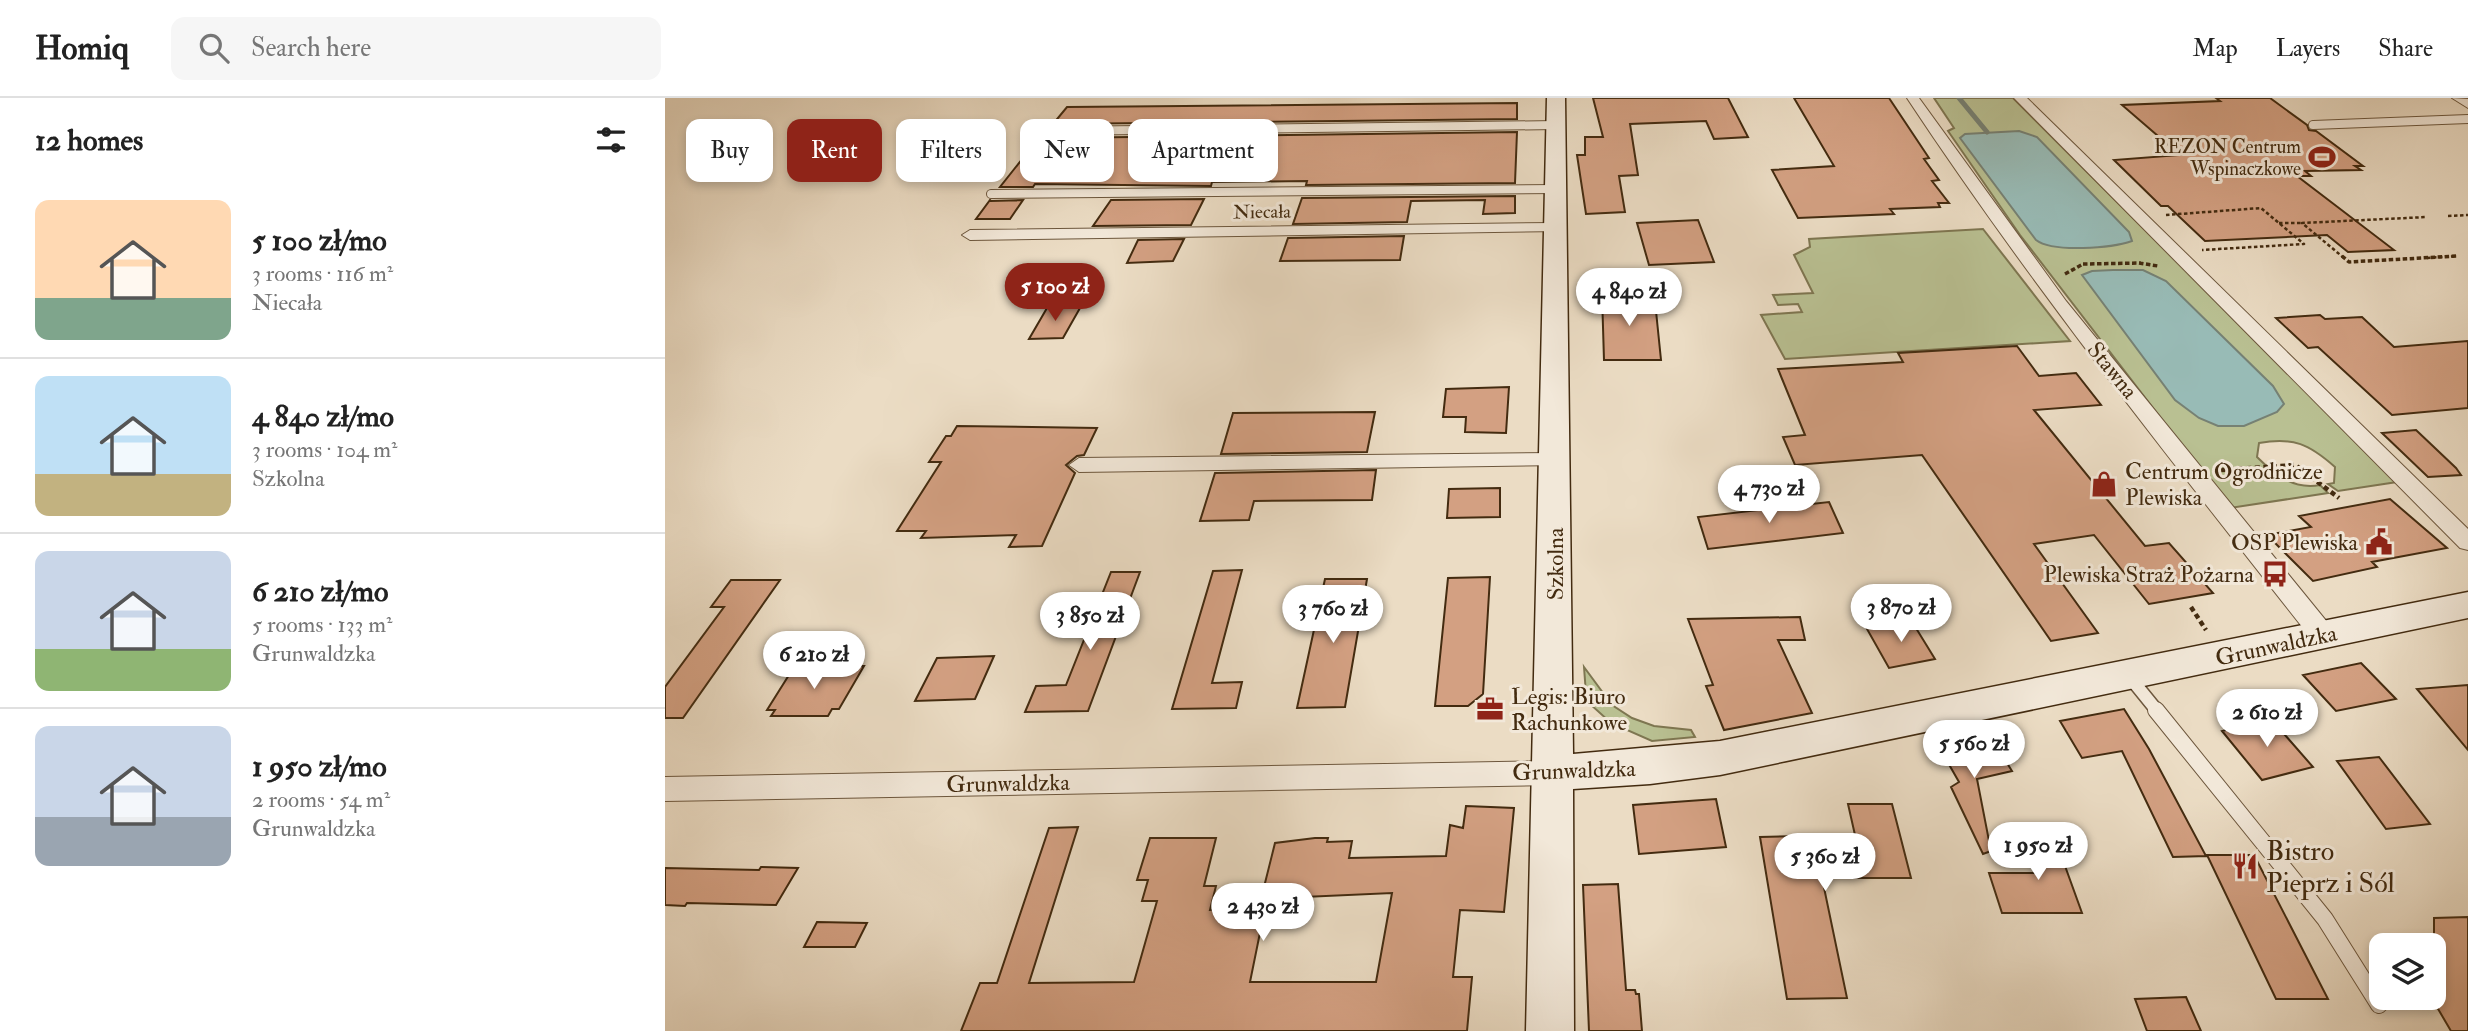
<!DOCTYPE html>
<html lang="en">
<head>
<meta charset="utf-8">
<style>
  :root { --surface:#fff; --page:#f6f6f6; --text:#222; --muted:#767676; --line:#e0e0e0; --accent:#8f2418 }
  body { margin:0; font-family:"IM FELL Double Pica",serif; background:var(--page); color:var(--text); height:100vh; display:flex; flex-direction:column; font-size:26px; white-space:nowrap }
  * { box-sizing:border-box; margin:0 }
  p { font-size:23px; color:var(--muted) }
  .icon { flex:none; width:38px; height:38px; fill:none; stroke:currentColor; stroke-width:2; stroke-linecap:round; stroke-linejoin:round }
  .map { position:relative; flex:1; overflow:hidden }
  .drawer { display:flex; flex-direction:column; background:var(--surface); width:665px }
  .drawer>* { flex:none }
  .hud { position:absolute; left:21px; top:21px; width:665px; height:63px; display:flex; gap:14px }
  .tools { position:absolute; left:1704px; top:835px; display:grid; gap:14px }
  .tools a { display:grid; place-items:center; width:77px; height:77px; border-radius:14px; background:var(--surface); box-shadow:0 4px 10px #0003; font-size:35px }
  .price { position:absolute; translate:-50% -60px; padding:0 16px; border-radius:24px; background:#fff; color:#222; font-size:23px; line-height:46px; filter:drop-shadow(0 2px 4px #0008) }
  .price::after { content:''; position:absolute; left:50%; top:42px; width:21px; height:16px; margin-left:-10px; background:inherit; clip-path:polygon(0 0,100% 0,50% 100%) }
  .price.current { background:var(--accent); color:#fff }
  ul { padding:0; list-style:none }
  li { display:flex; align-items:center; gap:21px; height:175px; padding:0 35px }
  li+li { border-top:2px solid var(--line) }
  li span { display:grid; place-items:center; flex:none; width:196px; height:140px; border-radius:14px; color:#555 }
  li>.icon { margin-inline-start:auto }
  span .icon { width:84px; height:84px; fill:#fffc; stroke-width:1 }
  li b { font-size:30px }
  h2 { display:flex; justify-content:space-between; align-items:center; height:84px; padding:0 35px; font-size:30px }
  .pill { padding:0 24px; border-radius:14px; background:var(--surface); box-shadow:0 4px 10px #0003; font-size:24px; line-height:63px }
  .pill.current { background:var(--accent); color:#fff }
  header { display:flex; align-items:center; gap:42px; box-sizing:border-box; height:98px; padding:0 35px; background:var(--surface); border-bottom:2px solid var(--line) }
  header strong { font-size:33px }
  nav { display:flex; gap:38px; margin-inline-start:auto; font-size:24px }
  .search { width:490px; height:63px; background:var(--page); display:flex; align-items:center; gap:18px; box-sizing:border-box; padding:0 24px; border-radius:14px; color:var(--muted); font-size:26px }
  main { display:flex; flex:1; min-height:0 }
  .map>svg:first-child { display:block }
  .green { fill:#b9c092; stroke:#7e7651; stroke-width:2 }
  .water { fill:#98bbb6; stroke:#768174; stroke-width:2 }
  .lines { fill:none; stroke-linecap:round; stroke-linejoin:round }
  .stream { stroke:#768174; stroke-width:5 }
  .building { fill:#d3a082; stroke:#432b10; stroke-width:2 }
  .lane-far2-casing { stroke:#6d573d; stroke-width:10 }
  .lane-far1-casing { stroke:#6d573d; stroke-width:15 }
  .lane-casing { stroke:#6d573d; stroke-width:18 }
  .street-casing { stroke:#6d573d; stroke-width:2 }
  .secondary-casing { stroke:#432b10; stroke-width:3 }
  .path-far2 { stroke:#432b10; stroke-width:2.5; stroke-dasharray:3.5 2.5; stroke-linecap:butt }
  .path-far1 { stroke:#432b10; stroke-width:3.5; stroke-dasharray:4.5 2.5; stroke-linecap:butt }
  .path { stroke:#432b10; stroke-width:4.5; stroke-dasharray:5 3.5; stroke-linecap:butt }
  .lane-far2 { stroke:#f2e8d9; stroke-width:8 }
  .lane-far1 { stroke:#f2e8d9; stroke-width:12 }
  .lane { stroke:#f2e8d9; stroke-width:16 }
  .street { fill:#f2e8d9; fill-rule:evenodd }
  .secondary { fill:#f2e8d9; fill-rule:evenodd }
  .labels { text-anchor:middle; stroke-width:6; stroke-linejoin:round; paint-order:stroke }
  .far-poi-label { font-size:19px; fill:#432b10; stroke:#f2e8d9; text-anchor:end }
  .far-street-label { font-size:19px; fill:#432b10; stroke:#f2e8d9 }
  .street-label { font-size:23px; fill:#432b10; stroke:#f2e8d9 }
  .poi-label { font-size:23px; fill:#432b10; stroke:#f2e8d9; text-anchor:start }
  .near-poi-label { font-size:28px; fill:#432b10; stroke:#f2e8d9; text-anchor:start }
</style>
</head>
<body>
<header>
<strong>Homiq</strong>
<div class="search"><svg class="icon" aria-label="search" viewBox="0 0 24 24"><circle cx="10" cy="10" r="6"/><path d="M15 15l6 6"/></svg>Search here</div>
<nav><a>Map</a><a>Layers</a><a>Share</a></nav>
</header>
<main>
<section class="drawer">
<h2>12 homes<svg class="icon" aria-label="filters" viewBox="0 0 24 24"><path d="M4 7h16M4 17h16"/><circle cx="9" cy="7" r="2"/><circle cx="15" cy="17" r="2"/></svg></h2>
<ul>
<li><span style="background:linear-gradient(#ffd9b3 70%,#7fa58c 0)"><svg class="icon" aria-label="home" viewBox="0 0 24 24"><path d="M3 11l9-7 9 7M6 9v11h12V9"/></svg></span><div><b>5 100 zł/mo</b><p>3 rooms · 116 m²</p><p>Niecała</p></div></li>
<li><span style="background:linear-gradient(#bfe0f5 70%,#c2b280 0)"><svg class="icon" aria-label="home" viewBox="0 0 24 24"><path d="M3 11l9-7 9 7M6 9v11h12V9"/></svg></span><div><b>4 840 zł/mo</b><p>3 rooms · 104 m²</p><p>Szkolna</p></div></li>
<li><span style="background:linear-gradient(#c9d6e8 70%,#8fb573 0)"><svg class="icon" aria-label="home" viewBox="0 0 24 24"><path d="M3 11l9-7 9 7M6 9v11h12V9"/></svg></span><div><b>6 210 zł/mo</b><p>5 rooms · 133 m²</p><p>Grunwaldzka</p></div></li>
<li><span style="background:linear-gradient(#c9d6e8 65%,#9aa5b1 0)"><svg class="icon" aria-label="home" viewBox="0 0 24 24"><path d="M3 11l9-7 9 7M6 9v11h12V9"/></svg></span><div><b>1 950 zł/mo</b><p>2 rooms · 54 m²</p><p>Grunwaldzka</p></div></li>
</ul>
</section>
<div class="map">
<svg width="1803" height="933" viewBox="0 0 1803 933">
  <rect width="100%" height="100%" fill="#ebdcc4"/>
  <filter id="stains"><feTurbulence type="fractalNoise" baseFrequency=".00286" numOctaves="4"/><feColorMatrix values="0 0 0 0 .2 0 0 0 0 .09 0 0 0 0 .02 0 0 0 .5 -.17"/></filter>
  <radialGradient id="worn" r=".72"><stop offset=".6" stop-color="#630" stop-opacity="0"/><stop offset="1" stop-color="#630" stop-opacity=".3"/></radialGradient>
  <!-- green -->
  <path class="green" d="M 1269,0 L 1348,0 L 1732,384 L 1673,393 L 1663,386 L 1669,385 L 1670,369 C 1644,346 1629,339 1594,345 L 1592,359 C 1610,377 1629,392 1655,387 L 1663,395 L 1565,410 L 1355,137 L 1283,33 L 1289,30 Z
    M 1318,131 L 1405,243 L 1120,261 L 1096,217 L 1137,214 L 1133,206 L 1113,207 L 1108,197 L 1148,195 L 1129,157 L 1145,149 L 1144,141 Z
    M 919,569 L 947,607 L 967,620 L 989,628 L 1026,632 L 1030,639 L 987,643 L 946,625 L 925,606 L 921,596 Z"/>
  <!-- water -->
  <path class="water" d="M 1354,33 L 1372,39 L 1464,134 L 1467,143 C 1447,150 1388,155 1371,142 L 1295,40 L 1300,36 Z
    M 1448,172 L 1478,172 L 1501,183 L 1608,288 L 1619,306 L 1612,314 L 1579,328 L 1553,328 L 1534,320 L 1510,302 L 1417,177 L 1427,173 Z"/>
  <g class="lines">
    <!-- stream -->
    <path class="stream" d="M 1294,0 L 1322,34"/>
  </g>
  <!-- building -->
  <path class="building" d="M 928,0 L 1063,0 L 1083,39 L 1049,41 L 1041,23 L 965,26 L 973,77 L 954,78 L 960,114 L 921,116 L 912,57 L 920,57 L 920,39 L 938,39 Z
    M 1129,0 L 1224,0 L 1264,60 L 1259,61 L 1274,82 L 1267,83 L 1284,105 L 1273,105 L 1275,109 L 1225,111 L 1229,116 L 1133,120 L 1107,72 L 1169,68 Z
    M 1551,0 L 1605,0 L 1642,27 L 1644,32 L 1651,33 L 1698,68 L 1690,68 L 1696,72 L 1640,73 L 1646,78 L 1632,78 L 1729,152 L 1683,154 L 1662,137 L 1540,143 L 1503,108 L 1496,108 L 1449,62 L 1515,57 L 1457,7 L 1555,3 Z
    M 852,5 L 852,21 L 388,26 L 402,9 Z
    M 852,34 L 850,85 L 641,87 L 642,83 L 547,84 L 546,88 L 370,86 L 368,89 L 335,89 L 373,41 L 381,36 L 387,40 Z
    M 850,98 L 850,115 L 818,116 L 820,102 L 746,103 L 742,124 L 628,126 L 637,100 Z
    M 539,101 L 526,127 L 428,128 L 446,102 Z
    M 325,102 L 326,103 L 358,102 L 345,121 L 311,121 Z
    M 1033,122 L 1049,164 L 984,167 L 972,125 Z
    M 739,138 L 735,162 L 615,163 L 623,140 Z
    M 519,141 L 508,163 L 462,165 L 473,142 Z
    M 972,191 L 975,214 L 991,213 L 996,262 L 939,262 L 937,196 L 946,196 L 945,192 Z
    M 382,210 L 415,210 L 398,240 L 364,241 Z
    M 1655,217 L 1660,221 L 1697,219 L 1729,249 L 1803,243 L 1803,310 L 1727,317 L 1653,249 L 1643,250 L 1611,220 Z
    M 1352,248 L 1374,278 L 1411,275 L 1436,307 L 1369,312 L 1480,448 L 1504,445 L 1548,495 L 1484,506 L 1429,437 L 1369,446 L 1433,535 L 1386,543 L 1257,357 L 1130,367 L 1118,339 L 1140,337 L 1113,271 L 1238,264 L 1233,255 Z
    M 844,289 L 841,335 L 800,334 L 801,319 L 778,319 L 781,291 Z
    M 710,314 L 702,354 L 556,356 L 568,315 Z
    M 292,328 L 432,330 L 419,357 L 412,358 L 401,367 L 410,375 L 377,448 L 344,449 L 351,437 L 256,440 L 261,433 L 232,433 L 276,364 L 264,364 L 281,338 L 286,338 Z
    M 1751,332 L 1791,370 L 1796,377 L 1763,379 L 1717,335 Z
    M 711,372 L 707,402 L 589,403 L 584,422 L 535,423 L 550,375 Z
    M 835,390 L 835,419 L 782,420 L 784,391 Z
    M 1725,401 L 1782,450 L 1707,464 L 1712,469 L 1648,483 L 1602,437 L 1646,429 L 1634,418 Z
    M 1164,404 L 1178,435 L 1043,451 L 1033,419 Z
    M 577,472 L 547,585 L 577,584 L 571,610 L 507,611 L 548,473 Z
    M 446,474 L 475,474 L 423,613 L 360,614 L 371,588 L 401,587 Z
    M 825,479 L 818,596 L 803,608 L 770,608 L 783,480 Z
    M 660,481 L 702,481 L 680,609 L 632,610 Z
    M 66,482 L 115,482 L 18,620 L 0,620 L 0,589 L 59,509 L 46,509 Z
    M 1135,519 L 1140,542 L 1113,542 L 1147,615 L 1059,632 L 1041,588 L 1048,587 L 1023,521 Z
    M 1246,522 L 1270,561 L 1224,570 L 1202,531 Z
    M 329,558 L 310,601 L 250,603 L 272,560 Z
    M 1696,565 L 1731,601 L 1671,613 L 1638,577 Z
    M 199,568 L 174,611 L 167,611 L 163,618 L 106,618 L 110,612 L 102,612 L 129,569 Z
    M 1803,587 L 1803,652 L 1752,591 Z
    M 1459,611 L 1484,651 L 1541,758 L 1508,759 L 1457,653 L 1417,660 L 1395,623 Z
    M 1606,621 L 1648,669 L 1597,682 L 1557,633 Z
    M 1325,638 L 1347,673 L 1312,681 L 1326,753 L 1318,756 L 1286,689 L 1294,684 L 1274,649 Z
    M 1714,659 L 1765,726 L 1721,731 L 1672,663 Z
    M 1051,701 L 1061,749 L 974,756 L 968,707 Z
    M 1183,706 L 1227,706 L 1246,780 L 1157,780 L 1182,900 L 1122,901 L 1095,739 L 1190,737 Z
    M 801,708 L 849,710 L 839,814 L 795,812 L 788,879 L 807,879 L 802,933 L 296,933 L 315,885 L 332,885 L 384,730 L 413,729 L 364,885 L 469,884 L 492,803 L 477,803 L 483,782 L 472,782 L 485,740 L 551,740 L 539,788 L 551,788 L 545,812 L 600,810 L 585,884 L 711,884 L 727,795 L 596,801 L 610,745 L 650,740 L 663,740 L 662,744 L 687,743 L 684,760 L 781,758 L 785,727 L 798,730 Z
    M 1359,732 L 1387,732 L 1417,815 L 1337,815 L 1324,775 L 1374,775 Z
    M 1542,757 L 1589,757 L 1663,901 L 1611,901 Z
    M 96,769 L 133,770 L 111,807 L 22,805 L 20,808 L 0,807 L 0,770 L 94,772 Z
    M 953,786 L 961,892 L 970,892 L 971,896 L 974,896 L 977,933 L 924,933 L 918,787 Z
    M 1803,819 L 1803,933 L 1786,933 L 1769,904 L 1769,820 Z
    M 152,824 L 202,825 L 190,849 L 139,849 Z
    M 1521,899 L 1536,933 L 1482,933 L 1470,901 Z"/>
  <g class="lines">
    <!-- lane-far2 casing -->
    <g class="lane-far2-casing">
      <path id="lane-far2" d="M 1648,27 L 1803,21
        M 387,33 L 891,27
        M 326,96 L 892,91"/>
    </g>
    <!-- lane-far1 casing -->
    <g class="lane-far1-casing">
      <path id="lane-far1" d="M 1463,577 L 1493,614"/>
    </g>
    <!-- lane casing -->
    <g class="lane-casing">
      <path id="lane" d="M 1491,612 L 1660,821 L 1714,907"/>
    </g>
    <!-- street casing -->
    <g class="street-casing">
      <path id="street" d="M 1242,0 L 1254,0 L 1401,203 L 1667,530 L 1670,537 L 1667,544 L 1658,546 L 1649,544 C 1509,366 1367,189 1242,0 Z
        M 1349,0 L 1362,0 L 1803,431 L 1803,452 L 1795,450 Z
        M 1787,0 L 1803,1 L 1803,10 Z
        M 890,125 L 896,127 L 896,133 L 305,142 L 297,137 L 305,132 Z
        M 890,355 L 897,357 L 900,362 L 897,367 L 414,374 L 404,367 L 414,360 Z
        M 888,663 L 898,667 L 902,675 L 898,683 L 888,687 L 0,703 L 0,679 Z"/>
    </g>
    <!-- secondary casing -->
    <g class="secondary-casing">
      <path id="secondary" d="M 882,0 L 900,0 L 908,656 L 1055,643 L 1803,494 L 1803,520 L 1055,677 L 985,686 L 908,691 L 909,933 L 861,933 Z"/>
    </g>
    <!-- path-far2 -->
    <path class="path-far2" d="M 1501,117 L 1596,110 L 1639,146 L 1537,152
      M 1783,118 L 1803,117
      M 1614,125 L 1637,125
      M 1679,160 L 1637,125 L 1762,119
      M 1762,160 L 1792,158"/>
    <!-- path-far1 -->
    <path class="path-far1" d="M 1677,158 L 1684,164 L 1792,158
      M 1474,165 L 1493,168
      M 1418,166 L 1476,165
      M 1400,176 L 1418,166"/>
    <!-- path -->
    <path class="path" d="M 1556,372 L 1630,367 L 1674,400
      M 1526,509 L 1541,532"/>
    <!-- lane-far2 -->
    <use href="#lane-far2" class="lane-far2"/>
    <!-- lane-far1 -->
    <use href="#lane-far1" class="lane-far1"/>
    <!-- lane -->
    <use href="#lane" class="lane"/>
    <!-- street -->
    <use href="#street" class="street"/>
    <!-- secondary -->
    <use href="#secondary" class="secondary"/>
  </g>
  <!-- icons -->
  <defs>
    <g id="stadium-bare" transform="scale(2.1)"><path d="M0-5a6.5 5 0 1 0 0 10a6.5 5 0 1 0 0-10ZM-3.5-1.8h7v3.6h-7Z" fill="#8f2418" stroke="#f2e8d9" stroke-width="2.5" paint-order="stroke"/></g>
    <g id="shop-bare" transform="scale(2.1)"><path d="M-5-2.5h2.3a2.7 3.5 0 0 1 5.4 0H5L5.5 6h-11ZM-1.5-2.5h3a1.5 2.3 0 0 0-3 0Z" fill="#8f2418" stroke="#f2e8d9" stroke-width="2.5" paint-order="stroke"/></g>
    <g id="civic-bare" transform="scale(2.1)"><path d="M-.6-6.5H3V-4.5H.6V-3L4-1V1h2V6H-6V1h2V-1L-.6-3ZM-1.2 2.5V6h2.4V2.5Z" fill="#8f2418" stroke="#f2e8d9" stroke-width="2.5" paint-order="stroke"/></g>
    <g id="bus-bare" transform="scale(2.1)"><path d="M-5-6H5V4H4V6H2V4H-2V6H-4V4H-5ZM-3.5-4V0h7V-4ZM-3.5 1.2v1.5H-2V1.2ZM2 1.2v1.5H3.5V1.2Z" fill="#8f2418" stroke="#f2e8d9" stroke-width="2.5" paint-order="stroke"/></g>
    <g id="office-bare" transform="scale(2.1)"><path d="M-6-3h4V-5.5h4V-3h4V5H-6ZM-1-4.5V-3h2v-1.5ZM-6 0V1H6V0Z" fill="#8f2418" stroke="#f2e8d9" stroke-width="2.5" paint-order="stroke"/></g>
    <g id="restaurant-bare" transform="scale(2.1)"><path d="M-5-6h1v4h1v-4h1v4h1v-4h1v5L-1.5 .5V6h-2V.5L-5-1ZM5-6V6H3V1.5H1.5Q1.5-4 5-6Z" fill="#8f2418" stroke="#f2e8d9" stroke-width="2.5" paint-order="stroke"/></g>
  </defs>
  <g fill-rule="evenodd">
    <use href="#stadium-bare" x="1657" y="59"/>
    <use href="#shop-bare" x="1439" y="386"/>
    <use href="#civic-bare" x="1714" y="444"/>
    <use href="#bus-bare" x="1610" y="476"/>
    <use href="#office-bare" x="825" y="611"/>
    <use href="#restaurant-bare" x="1580" y="768"/>
  </g>
  <g class="labels">
    <!-- far-poi labels -->
    <g class="far-poi-label">
      <text x="1636" y="55">REZON Centrum<tspan x="1636" dy="22">Wspinaczkowe</tspan></text>
    </g>
    <!-- far-street labels -->
    <g class="far-street-label">
      <text transform="translate(597 113) rotate(-1)" y="7">Niecała</text>
    </g>
    <!-- street labels -->
    <g class="street-label">
      <text transform="translate(1448 272) rotate(51)" y="8">Stawna</text>
      <text transform="translate(890 466) rotate(-90)" y="8">Szkolna</text>
      <text transform="translate(1611 547) rotate(-12)" y="8">Grunwaldzka</text>
      <text transform="translate(909 672) rotate(-2)" y="8">Grunwaldzka</text>
      <text transform="translate(343 685) rotate(-1)" y="8">Grunwaldzka</text>
    </g>
    <!-- poi labels -->
    <g class="poi-label">
      <text x="1460" y="381">Centrum Ogrodnicze<tspan x="1460" dy="26">Plewiska</tspan></text>
      <text x="1693" y="452" text-anchor="end">OSP Plewiska</text>
      <text x="1589" y="484" text-anchor="end">Plewiska Straż Pożarna</text>
      <text x="846" y="606">Legis: Biuro<tspan x="846" dy="26">Rachunkowe</tspan></text>
    </g>
    <!-- near-poi labels -->
    <g class="near-poi-label">
      <text x="1601" y="762">Bistro<tspan x="1601" dy="32">Pieprz i Sól</tspan></text>
    </g>
  </g>
  <rect width="100%" height="100%" filter="url(#stains)"/>
  <rect width="100%" height="100%" fill="url(#worn)"/>
</svg>
<div class="tools">
<a><svg class="icon" aria-label="layers" viewBox="0 0 24 24"><path d="M12 4l9 5-9 5-9-5zM3 14l9 5 9-5"/></svg></a>
</div>
<b class="price current" style="left:390px;top:225px">5 100 zł</b>
<b class="price" style="left:964px;top:230px">4 840 zł</b>
<b class="price" style="left:1104px;top:427px">4 730 zł</b>
<b class="price" style="left:1236px;top:546px">3 870 zł</b>
<b class="price" style="left:668px;top:547px">3 760 zł</b>
<b class="price" style="left:425px;top:554px">3 850 zł</b>
<b class="price" style="left:149px;top:593px">6 210 zł</b>
<b class="price" style="left:1602px;top:651px">2 610 zł</b>
<b class="price" style="left:1309px;top:682px">5 560 zł</b>
<b class="price" style="left:1373px;top:784px">1 950 zł</b>
<b class="price" style="left:1160px;top:795px">5 360 zł</b>
<b class="price" style="left:598px;top:845px">2 430 zł</b>
<div class="hud">
<a class="pill">Buy</a>
<a class="pill current">Rent</a>
<a class="pill">Filters</a>
<a class="pill">New</a>
<a class="pill">Apartment</a>
</div>
</div>
</main>
</body>
</html>
